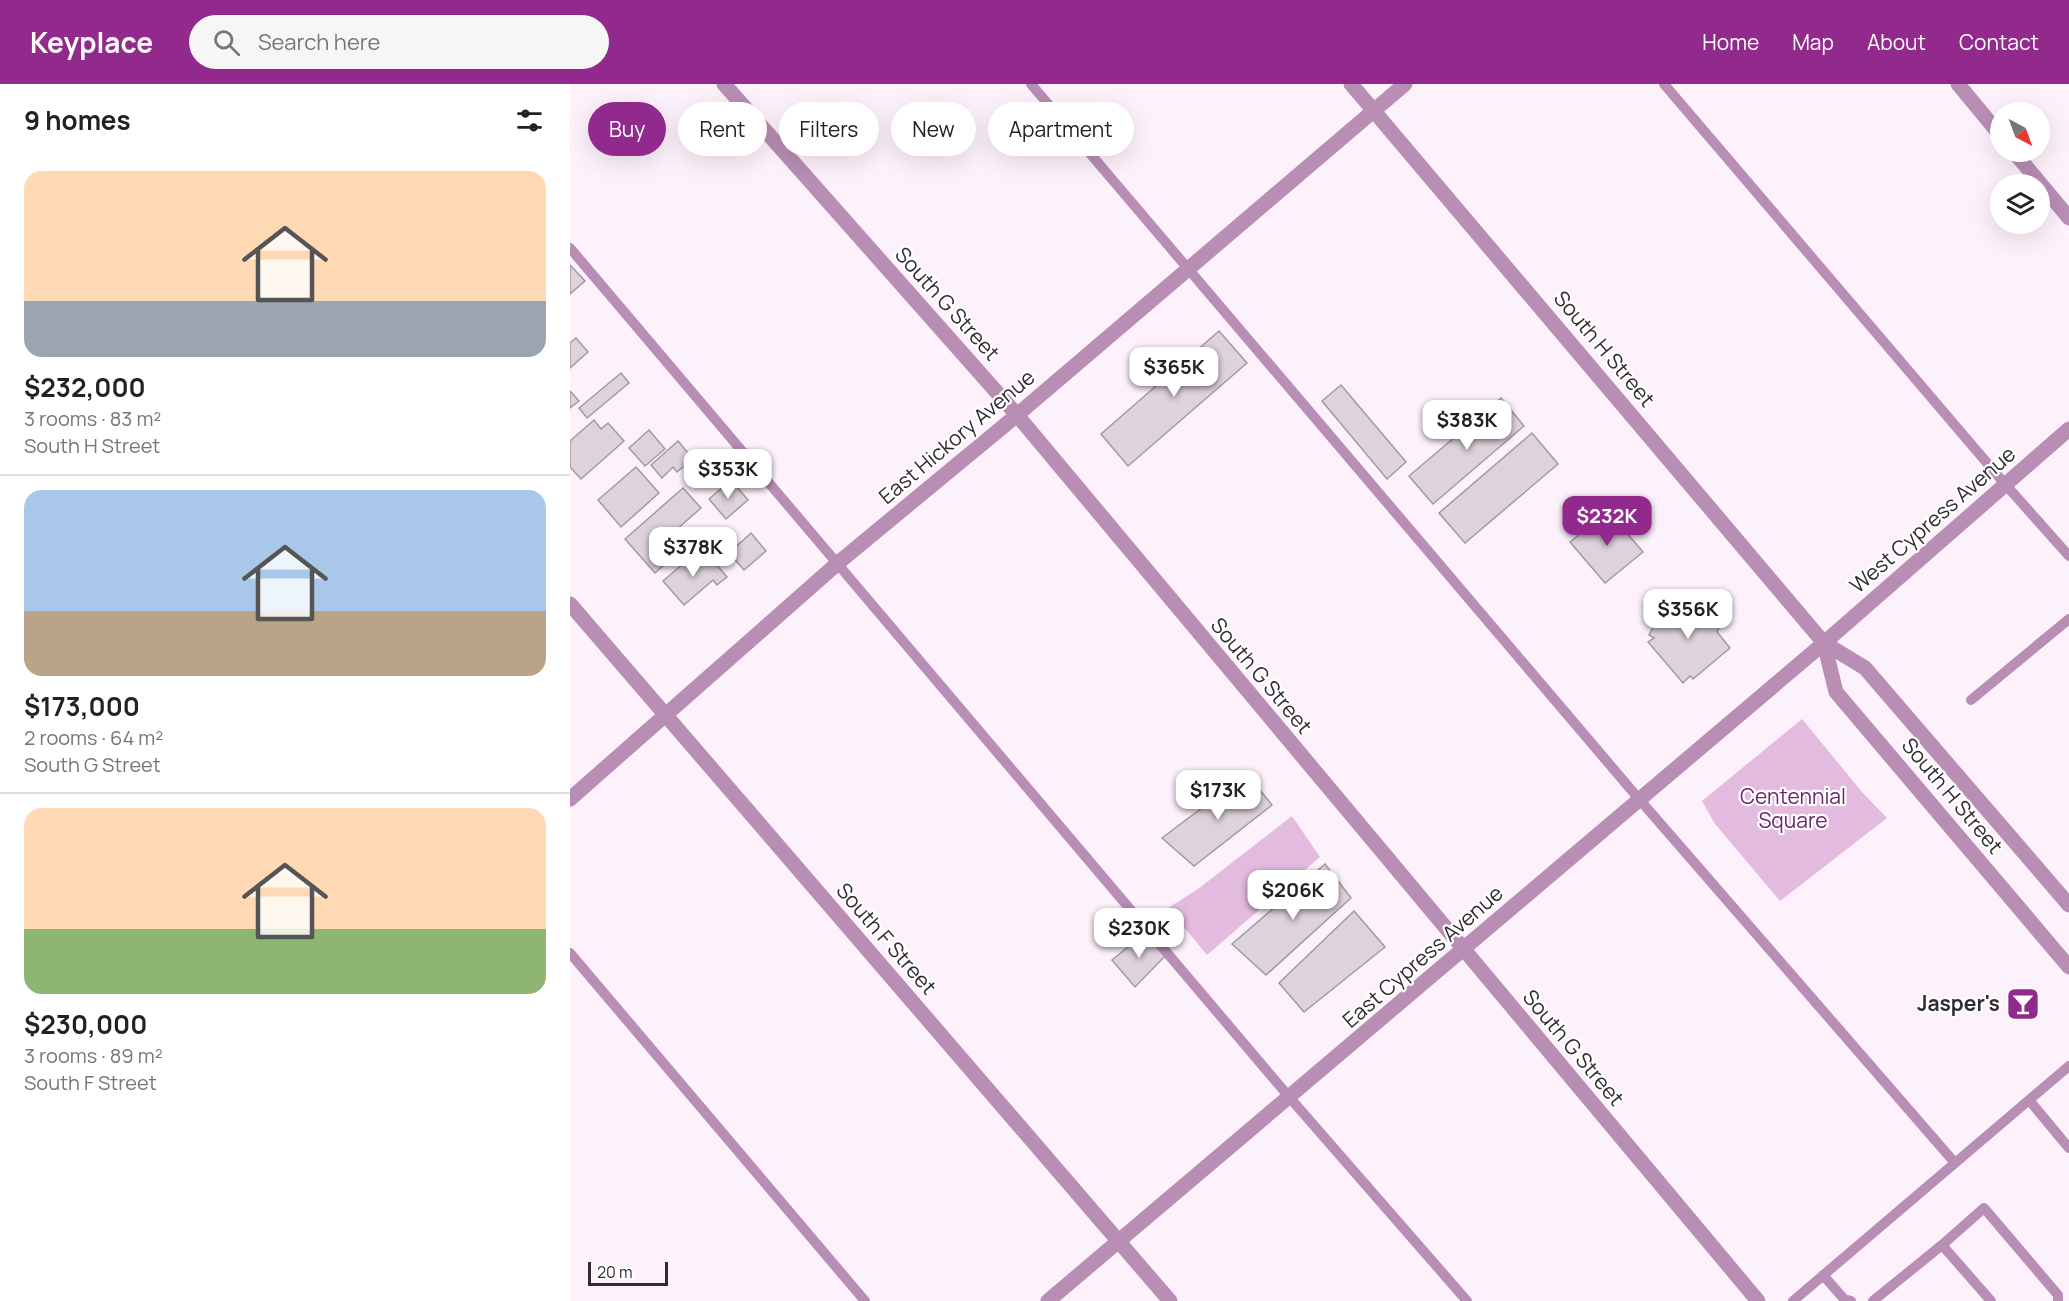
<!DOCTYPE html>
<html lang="en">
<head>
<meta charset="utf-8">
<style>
  :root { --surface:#fff; --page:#f6f6f6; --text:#222; --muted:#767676; --line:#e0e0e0; --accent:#922a8e }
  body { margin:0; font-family:Manrope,sans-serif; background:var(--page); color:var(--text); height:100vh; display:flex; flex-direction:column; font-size:22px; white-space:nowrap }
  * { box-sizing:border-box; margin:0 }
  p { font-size:20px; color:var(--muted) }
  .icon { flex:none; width:33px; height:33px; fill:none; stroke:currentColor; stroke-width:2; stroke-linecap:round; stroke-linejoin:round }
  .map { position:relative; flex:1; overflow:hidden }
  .side { display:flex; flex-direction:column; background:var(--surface); width:570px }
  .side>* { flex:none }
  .banner { position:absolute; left:18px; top:18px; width:570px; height:54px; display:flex; gap:12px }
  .needle { width:39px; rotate:139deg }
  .controls { position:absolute; left:1420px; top:18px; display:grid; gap:12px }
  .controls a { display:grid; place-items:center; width:60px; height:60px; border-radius:50%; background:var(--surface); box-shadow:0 6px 24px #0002; font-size:30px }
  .scale { position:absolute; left:18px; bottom:15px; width:80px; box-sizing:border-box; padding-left:6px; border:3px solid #302c30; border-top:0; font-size:16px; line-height:21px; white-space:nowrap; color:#302c30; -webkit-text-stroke:4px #fff; paint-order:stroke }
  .price { position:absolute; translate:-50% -51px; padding:0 14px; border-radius:12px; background:#fff; color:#222; font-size:20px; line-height:39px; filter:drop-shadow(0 2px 3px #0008) }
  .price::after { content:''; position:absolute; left:50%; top:36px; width:18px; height:14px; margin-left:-9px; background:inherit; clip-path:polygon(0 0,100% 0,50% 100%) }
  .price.current { background:var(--accent); color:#fff }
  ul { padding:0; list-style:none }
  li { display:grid; align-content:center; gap:12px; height:318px; padding:0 24px }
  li+li { border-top:2px solid var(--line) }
  li span { display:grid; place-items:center; height:186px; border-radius:18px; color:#555 }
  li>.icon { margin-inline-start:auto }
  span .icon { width:108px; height:108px; fill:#fffc; stroke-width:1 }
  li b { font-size:26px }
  h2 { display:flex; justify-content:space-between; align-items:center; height:72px; padding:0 24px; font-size:26px }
  .pill { padding:0 21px; border-radius:27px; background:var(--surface); box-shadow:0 6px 24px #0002; font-size:21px; line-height:54px }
  .pill.current { background:var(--accent); color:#fff }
  header { display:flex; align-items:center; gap:36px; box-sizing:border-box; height:84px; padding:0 30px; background:var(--accent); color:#fff }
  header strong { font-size:28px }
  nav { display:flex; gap:33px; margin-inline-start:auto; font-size:21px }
  .search { width:420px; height:54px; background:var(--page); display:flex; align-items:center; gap:15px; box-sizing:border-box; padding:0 21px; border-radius:33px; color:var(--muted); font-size:22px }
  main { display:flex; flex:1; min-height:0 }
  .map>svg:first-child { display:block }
  .green { fill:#e2bbde }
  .building { fill:#ded2dc; stroke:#a499a2; stroke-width:1.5 }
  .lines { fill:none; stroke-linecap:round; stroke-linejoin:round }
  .service { stroke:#b88eb4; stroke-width:10 }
  .minor { stroke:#b88eb4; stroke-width:15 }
  .tertiary { stroke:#b88eb4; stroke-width:15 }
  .labels { text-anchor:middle; stroke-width:4.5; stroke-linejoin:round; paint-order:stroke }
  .street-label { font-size:21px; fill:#302c30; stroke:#fff }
  .park-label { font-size:21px; fill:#6d266a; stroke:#fff }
  .poi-label { font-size:21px; font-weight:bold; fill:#302c30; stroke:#fff; text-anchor:end }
</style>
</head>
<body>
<header>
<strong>Keyplace</strong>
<div class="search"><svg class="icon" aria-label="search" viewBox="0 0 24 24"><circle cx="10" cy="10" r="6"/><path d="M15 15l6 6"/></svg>Search here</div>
<nav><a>Home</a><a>Map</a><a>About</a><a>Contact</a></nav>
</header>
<main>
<section class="side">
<h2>9 homes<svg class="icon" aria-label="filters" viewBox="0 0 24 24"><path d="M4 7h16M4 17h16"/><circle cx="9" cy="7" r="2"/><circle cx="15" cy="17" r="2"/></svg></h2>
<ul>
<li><span style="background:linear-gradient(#ffd9b3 70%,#9aa5b1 0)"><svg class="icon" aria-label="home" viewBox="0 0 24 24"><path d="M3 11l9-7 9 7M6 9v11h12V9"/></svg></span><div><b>$232,000</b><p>3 rooms · 83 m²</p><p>South H Street</p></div></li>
<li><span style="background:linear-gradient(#a9c7e8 65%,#b9a48a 0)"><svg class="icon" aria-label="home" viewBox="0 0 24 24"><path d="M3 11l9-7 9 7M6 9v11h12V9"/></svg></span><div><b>$173,000</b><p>2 rooms · 64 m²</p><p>South G Street</p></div></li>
<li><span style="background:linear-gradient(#ffd9b3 65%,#8fb573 0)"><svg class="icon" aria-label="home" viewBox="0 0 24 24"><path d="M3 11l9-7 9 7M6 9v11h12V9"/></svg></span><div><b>$230,000</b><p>3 rooms · 89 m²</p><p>South F Street</p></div></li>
</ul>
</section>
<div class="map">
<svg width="1499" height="1217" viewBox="0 0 1499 1217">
  <rect width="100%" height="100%" fill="#fdf1fb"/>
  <!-- green -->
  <path class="green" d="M 1232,635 L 1292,708 L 1317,734 L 1210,817 L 1145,740 L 1132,717 Z
    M 722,732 L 750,773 L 637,871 L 598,824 L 628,805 Z"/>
  <!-- building -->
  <path class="building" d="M 0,181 L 15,197 L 0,210 Z
    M 649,247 L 677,279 L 558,382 L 531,350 Z
    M 6,254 L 18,268 L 0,284 L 0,259 Z
    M 51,289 L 59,299 L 17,334 L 9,324 Z
    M 771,301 L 836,378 L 817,395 L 752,317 Z
    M 0,307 L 9,317 L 0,324 Z
    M 931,314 L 954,342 L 863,420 L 839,392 Z
    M 24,336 L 31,345 L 38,339 L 54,357 L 11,395 L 0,383 L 0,357 Z
    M 79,346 L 95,365 L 75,382 L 59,364 Z
    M 962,349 L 988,380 L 895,459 L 869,429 Z
    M 108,357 L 123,375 L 107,388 L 103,383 L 92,394 L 81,381 Z
    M 66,383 L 89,409 L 51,443 L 28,416 Z
    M 161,396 L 178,416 L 156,435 L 139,415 Z
    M 113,404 L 131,424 L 106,446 L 118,460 L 85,489 L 55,455 Z
    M 1038,427 L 1073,468 L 1035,499 L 1000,458 Z
    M 181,449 L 196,467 L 174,486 L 159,469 Z
    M 128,467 L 140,481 L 144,478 L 157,493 L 147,501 L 143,496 L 114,521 L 93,497 Z
    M 1119,514 L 1129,527 L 1135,523 L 1150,542 L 1147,548 L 1160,564 L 1123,595 L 1120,592 L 1113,599 L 1078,558 L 1084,554 L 1079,551 L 1084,542 L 1094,534 L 1092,528 L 1105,517 L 1109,522 Z
    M 677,690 L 702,721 L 624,782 L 592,754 Z
    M 755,780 L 781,814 L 696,891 L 662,860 Z
    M 784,827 L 815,863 L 734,928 L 709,899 Z
    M 576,848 L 596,871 L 565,903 L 542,876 Z"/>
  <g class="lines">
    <!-- service -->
    <path class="service" d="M 461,0 L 1069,715 L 1385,1079
      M 1094,0 L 1435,400 L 1499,472
      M 0,164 L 720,1014 L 897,1217
      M 1401,616 L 1499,535
      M 0,869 L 295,1217
      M 1459,1016 L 1499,1064
      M 1253,1191 L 1274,1215 L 1281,1217
      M 1223,1217 L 1499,982
      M 1303,1217 L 1372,1161
      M 1421,1217 L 1372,1161 L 1414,1124 L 1488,1211 L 1488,1217"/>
    <!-- minor -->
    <path class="minor" d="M 154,0 L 447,331 L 1188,1217
      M 781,0 L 1254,559 L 1295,584 L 1499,821
      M 0,520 L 600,1217
      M 1254,559 L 1266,608 L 1499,883
      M 0,715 L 268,479 L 447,331 L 835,0"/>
    <!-- tertiary -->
    <path class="tertiary" d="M 1388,0 L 1431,52
      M 1444,68 L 1499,134
      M 478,1217 L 1254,559 L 1499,345"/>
  </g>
  <!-- icons -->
  <defs>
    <g id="bar-square" transform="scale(1.725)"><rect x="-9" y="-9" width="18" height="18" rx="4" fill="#922a8e" stroke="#fff"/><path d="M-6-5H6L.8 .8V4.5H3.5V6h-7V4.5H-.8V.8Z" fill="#fff"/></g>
  </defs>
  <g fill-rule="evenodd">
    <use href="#bar-square" x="1453" y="920"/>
  </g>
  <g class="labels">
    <!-- street labels -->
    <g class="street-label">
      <text transform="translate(377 220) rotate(48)" y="7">South G Street</text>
      <text transform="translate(1034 265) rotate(50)" y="7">South H Street</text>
      <text transform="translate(387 353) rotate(-40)" y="7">East Hickory Avenue</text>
      <text transform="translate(1363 436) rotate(-41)" y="7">West Cypress Avenue</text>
      <text transform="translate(691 592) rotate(50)" y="7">South G Street</text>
      <text transform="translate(1382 712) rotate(50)" y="7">South H Street</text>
      <text transform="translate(316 855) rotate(49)" y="7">South F Street</text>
      <text transform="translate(853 873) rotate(-41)" y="7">East Cypress Avenue</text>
      <text transform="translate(1003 964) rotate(50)" y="7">South G Street</text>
    </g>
    <!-- park labels -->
    <g class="park-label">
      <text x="1223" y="720">Centennial<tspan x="1223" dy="24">Square</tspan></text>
    </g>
    <!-- poi labels -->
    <g class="poi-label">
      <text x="1430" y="927">Jasper's</text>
    </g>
  </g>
</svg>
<div class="controls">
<a><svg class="needle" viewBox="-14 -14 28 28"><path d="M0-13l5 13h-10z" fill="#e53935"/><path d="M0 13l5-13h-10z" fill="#767676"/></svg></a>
<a><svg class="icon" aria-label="layers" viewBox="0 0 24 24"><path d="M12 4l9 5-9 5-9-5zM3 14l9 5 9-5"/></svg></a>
</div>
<div class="scale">20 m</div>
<b class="price" style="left:604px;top:314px">$365K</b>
<b class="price" style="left:897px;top:367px">$383K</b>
<b class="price" style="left:158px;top:416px">$353K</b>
<b class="price current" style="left:1037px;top:463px">$232K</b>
<b class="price" style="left:123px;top:494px">$378K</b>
<b class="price" style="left:1118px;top:556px">$356K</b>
<b class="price" style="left:648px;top:737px">$173K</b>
<b class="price" style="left:723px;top:837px">$206K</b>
<b class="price" style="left:569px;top:875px">$230K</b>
<div class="banner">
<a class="pill current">Buy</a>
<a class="pill">Rent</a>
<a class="pill">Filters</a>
<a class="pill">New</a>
<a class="pill">Apartment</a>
</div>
</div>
</main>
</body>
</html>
